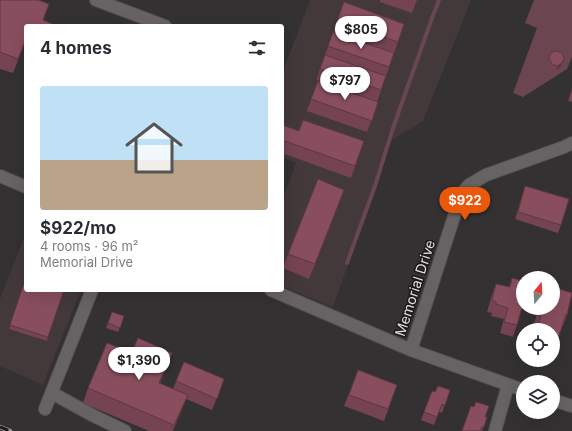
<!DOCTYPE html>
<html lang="en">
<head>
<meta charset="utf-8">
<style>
  :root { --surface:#fff; --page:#f2f2f3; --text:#2b2b33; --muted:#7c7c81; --line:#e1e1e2; --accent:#ea580c }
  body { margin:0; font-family:Inter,sans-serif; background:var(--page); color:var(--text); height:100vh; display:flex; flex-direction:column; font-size:15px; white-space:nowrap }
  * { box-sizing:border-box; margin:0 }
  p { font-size:13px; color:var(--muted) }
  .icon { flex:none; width:22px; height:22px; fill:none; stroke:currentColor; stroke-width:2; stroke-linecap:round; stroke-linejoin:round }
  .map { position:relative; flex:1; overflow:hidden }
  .sheet { position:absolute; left:24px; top:24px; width:260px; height:268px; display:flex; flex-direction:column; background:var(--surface); border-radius:4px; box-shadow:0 4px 16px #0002 }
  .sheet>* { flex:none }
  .needle { width:26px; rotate:18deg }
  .fabs { position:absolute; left:516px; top:271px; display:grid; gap:8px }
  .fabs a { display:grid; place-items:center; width:44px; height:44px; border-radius:50%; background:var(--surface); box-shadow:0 4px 16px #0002; font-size:20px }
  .price { position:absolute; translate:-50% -34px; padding:0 9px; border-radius:14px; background:#fff; color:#222; font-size:13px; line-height:26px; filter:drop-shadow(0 1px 2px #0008) }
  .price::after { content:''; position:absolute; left:50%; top:24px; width:12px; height:9px; margin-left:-6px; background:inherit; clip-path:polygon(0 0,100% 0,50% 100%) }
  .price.on { background:var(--accent); color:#fff }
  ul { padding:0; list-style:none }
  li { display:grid; align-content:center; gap:8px; height:212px; padding:0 16px }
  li+li { border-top:1px solid var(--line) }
  li span { display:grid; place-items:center; height:124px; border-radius:4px; color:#555 }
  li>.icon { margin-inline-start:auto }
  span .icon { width:72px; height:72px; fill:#fffc; stroke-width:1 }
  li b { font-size:17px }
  h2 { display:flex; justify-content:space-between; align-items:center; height:48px; padding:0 16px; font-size:17px }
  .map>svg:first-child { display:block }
  .built { fill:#43393b }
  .green { fill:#6b454f }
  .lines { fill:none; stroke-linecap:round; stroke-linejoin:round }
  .stream { stroke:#694652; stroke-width:4 }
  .street-casing { stroke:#535051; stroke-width:14 }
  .street { stroke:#676364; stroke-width:12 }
  .rail-casing { stroke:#9a9898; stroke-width:4.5 }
  .rail { stroke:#1b191a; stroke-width:3; stroke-dasharray:9; stroke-linecap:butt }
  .wall { fill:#754351 }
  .shaded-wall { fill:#5f3742 }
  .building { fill:#884e5e; stroke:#5f3742 }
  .labels { text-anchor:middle; stroke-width:3; stroke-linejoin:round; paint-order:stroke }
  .street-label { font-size:14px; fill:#e1dfdf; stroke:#1b191a }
</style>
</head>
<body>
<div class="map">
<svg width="572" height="431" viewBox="0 0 572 431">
  <rect width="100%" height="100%" fill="#343132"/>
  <!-- built -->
  <path class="built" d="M 310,0 L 471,0 L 423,121 L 392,140 L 333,307 L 282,286 L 282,201 L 296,163 L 282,157 L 282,74 Z
    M 26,233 L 26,290 L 81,290 L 43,385 L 0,366 L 0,299 Z"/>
  <!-- green -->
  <path class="green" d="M 534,0 L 572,0 L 572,57 L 567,69 L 523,97 L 513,93 L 537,28 L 525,23 Z"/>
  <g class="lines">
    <!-- stream -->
    <path class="stream" d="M 347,263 L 375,186 L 392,131 L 432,18 L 439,0"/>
    <!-- street casing -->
    <g class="street-casing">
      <path id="street" d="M 96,0 L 165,26
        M 0,176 L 26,187
        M 271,290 L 411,350 L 523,390
        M 411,350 L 459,201 L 463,192 L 469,185 L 486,175 L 564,147 L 572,143
        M 52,393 L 94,416 L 125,431
        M 553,400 L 572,406
        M 45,409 L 92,290
        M 495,431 L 508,385"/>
    </g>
    <!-- street -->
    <use href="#street" class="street"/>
    <!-- rail casing -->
    <g class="rail-casing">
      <path id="rail" d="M 0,427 L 10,431"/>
    </g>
    <!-- rail -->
    <use href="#rail" class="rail"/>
  </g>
  <!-- wall -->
  <path class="wall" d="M 0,0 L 26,26 L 26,46 L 24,45 L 13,73 L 0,69 Z
    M 380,0 L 417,0 L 412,13 L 380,2 Z
    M 344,2 L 398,42 L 377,102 L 316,80 Z
    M 551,53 L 561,67 L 556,70 L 550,68 L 548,62 Z
    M 318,81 L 378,102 L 367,132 L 307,111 Z
    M 572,89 L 572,102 L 568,101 Z
    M 282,125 L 299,131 L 364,141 L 351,178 L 282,153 Z
    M 525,186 L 561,225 L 558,233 L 515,219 Z
    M 339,204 L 309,279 L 283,268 L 288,254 Z
    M 26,277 L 48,337 L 47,341 L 9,329 Z
    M 512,278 L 517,325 L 513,337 L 500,333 L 504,319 L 491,316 L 492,313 L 487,312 L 492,295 L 496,284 L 509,287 Z
    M 539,308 L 567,315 L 563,326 L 562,326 L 555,347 L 553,347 L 553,330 L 536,330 L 537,328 L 533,327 Z
    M 112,312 L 124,316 L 118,332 L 106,328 Z
    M 120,348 L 117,356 L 128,361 L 172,353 L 160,383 L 173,389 L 184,362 L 224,379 L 212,410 L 186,399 L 173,431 L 149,431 L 83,403 L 88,388 Z
    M 358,370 L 397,385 L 384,421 L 344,406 Z
    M 450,390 L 442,413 L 439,412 L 434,425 L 421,420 L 432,391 L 435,392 Z
    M 485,417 L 487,417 L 482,431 L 462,431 Z"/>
  <!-- shaded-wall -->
  <path class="shaded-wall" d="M 562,63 L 561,67 L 556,70 L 557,66 Z
    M 344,190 L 339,204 L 309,279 L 315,264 Z
    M 172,353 L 167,367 L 154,398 L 159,383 Z
    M 188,395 L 182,410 L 173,431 L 172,431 Z"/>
  <!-- building -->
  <path class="building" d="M 0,0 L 38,0 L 49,4 L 43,20 L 55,25 L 55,26 L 26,26 L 26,38 L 18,59 L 0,52 Z
    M 344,2 L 404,24 L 398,42 L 337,21 Z
    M 333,32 L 394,53 L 389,67 L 328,46 Z
    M 556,51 L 562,53 L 564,58 L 562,63 L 557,66 L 552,64 L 549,58 L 551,53 Z
    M 325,55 L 386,76 L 381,90 L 320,69 Z
    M 318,81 L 378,102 L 372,121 L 311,99 Z
    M 303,120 L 364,141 L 355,166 L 282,140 L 282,125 L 299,131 Z
    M 318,179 L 344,190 L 315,264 L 288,254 Z
    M 525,186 L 569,199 L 561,225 L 518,212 Z
    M 26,277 L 26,290 L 64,290 L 48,337 L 10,325 Z
    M 512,278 L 523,281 L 523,304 L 517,325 L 504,322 L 508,308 L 496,304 L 496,302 L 492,300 L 496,284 L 510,287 Z
    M 553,287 L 572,293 L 567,315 L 566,314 L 559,336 L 553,334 L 553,330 L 540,330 L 537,329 L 541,316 L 537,315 L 539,308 L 553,308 Z
    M 112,312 L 124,316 L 120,328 L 108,323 Z
    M 138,338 L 172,353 L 159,383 L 188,395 L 174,425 L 88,388 L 107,343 L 120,348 L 117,356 L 128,361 Z
    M 184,362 L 224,379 L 217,399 L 176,381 Z
    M 358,370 L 397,385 L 388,409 L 349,395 Z
    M 438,386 L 450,390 L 445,405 L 442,404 L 437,417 L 424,412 L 432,391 L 435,392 Z
    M 476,402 L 489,406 L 485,417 L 487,417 L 484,427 L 482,427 L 480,431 L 462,431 L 471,406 L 474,407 Z"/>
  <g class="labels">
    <!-- street labels -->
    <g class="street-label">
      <text transform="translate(415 288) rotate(-72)" y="5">Memorial Drive</text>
    </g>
  </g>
</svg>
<div class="fabs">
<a><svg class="needle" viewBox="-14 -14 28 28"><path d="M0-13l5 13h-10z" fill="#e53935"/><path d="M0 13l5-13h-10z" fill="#7c7c81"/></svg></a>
<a><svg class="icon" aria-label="locate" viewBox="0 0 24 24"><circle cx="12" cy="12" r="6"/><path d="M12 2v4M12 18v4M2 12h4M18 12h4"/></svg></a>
<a><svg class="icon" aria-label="layers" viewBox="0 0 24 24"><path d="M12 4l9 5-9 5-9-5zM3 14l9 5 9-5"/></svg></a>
</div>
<b class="price" style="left:361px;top:50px">$805</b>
<b class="price" style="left:345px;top:101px">$797</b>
<b class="price on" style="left:465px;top:221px">$922</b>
<b class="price" style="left:139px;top:381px">$1,390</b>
<section class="sheet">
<h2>4 homes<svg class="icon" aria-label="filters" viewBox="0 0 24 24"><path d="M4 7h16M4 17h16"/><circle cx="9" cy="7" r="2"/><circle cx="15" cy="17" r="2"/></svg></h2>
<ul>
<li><span style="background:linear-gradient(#bfe0f5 60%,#b9a48a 0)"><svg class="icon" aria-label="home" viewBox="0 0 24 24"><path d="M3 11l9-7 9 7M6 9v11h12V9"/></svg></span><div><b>$922/mo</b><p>4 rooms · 96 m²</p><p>Memorial Drive</p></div></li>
</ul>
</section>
</div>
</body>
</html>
